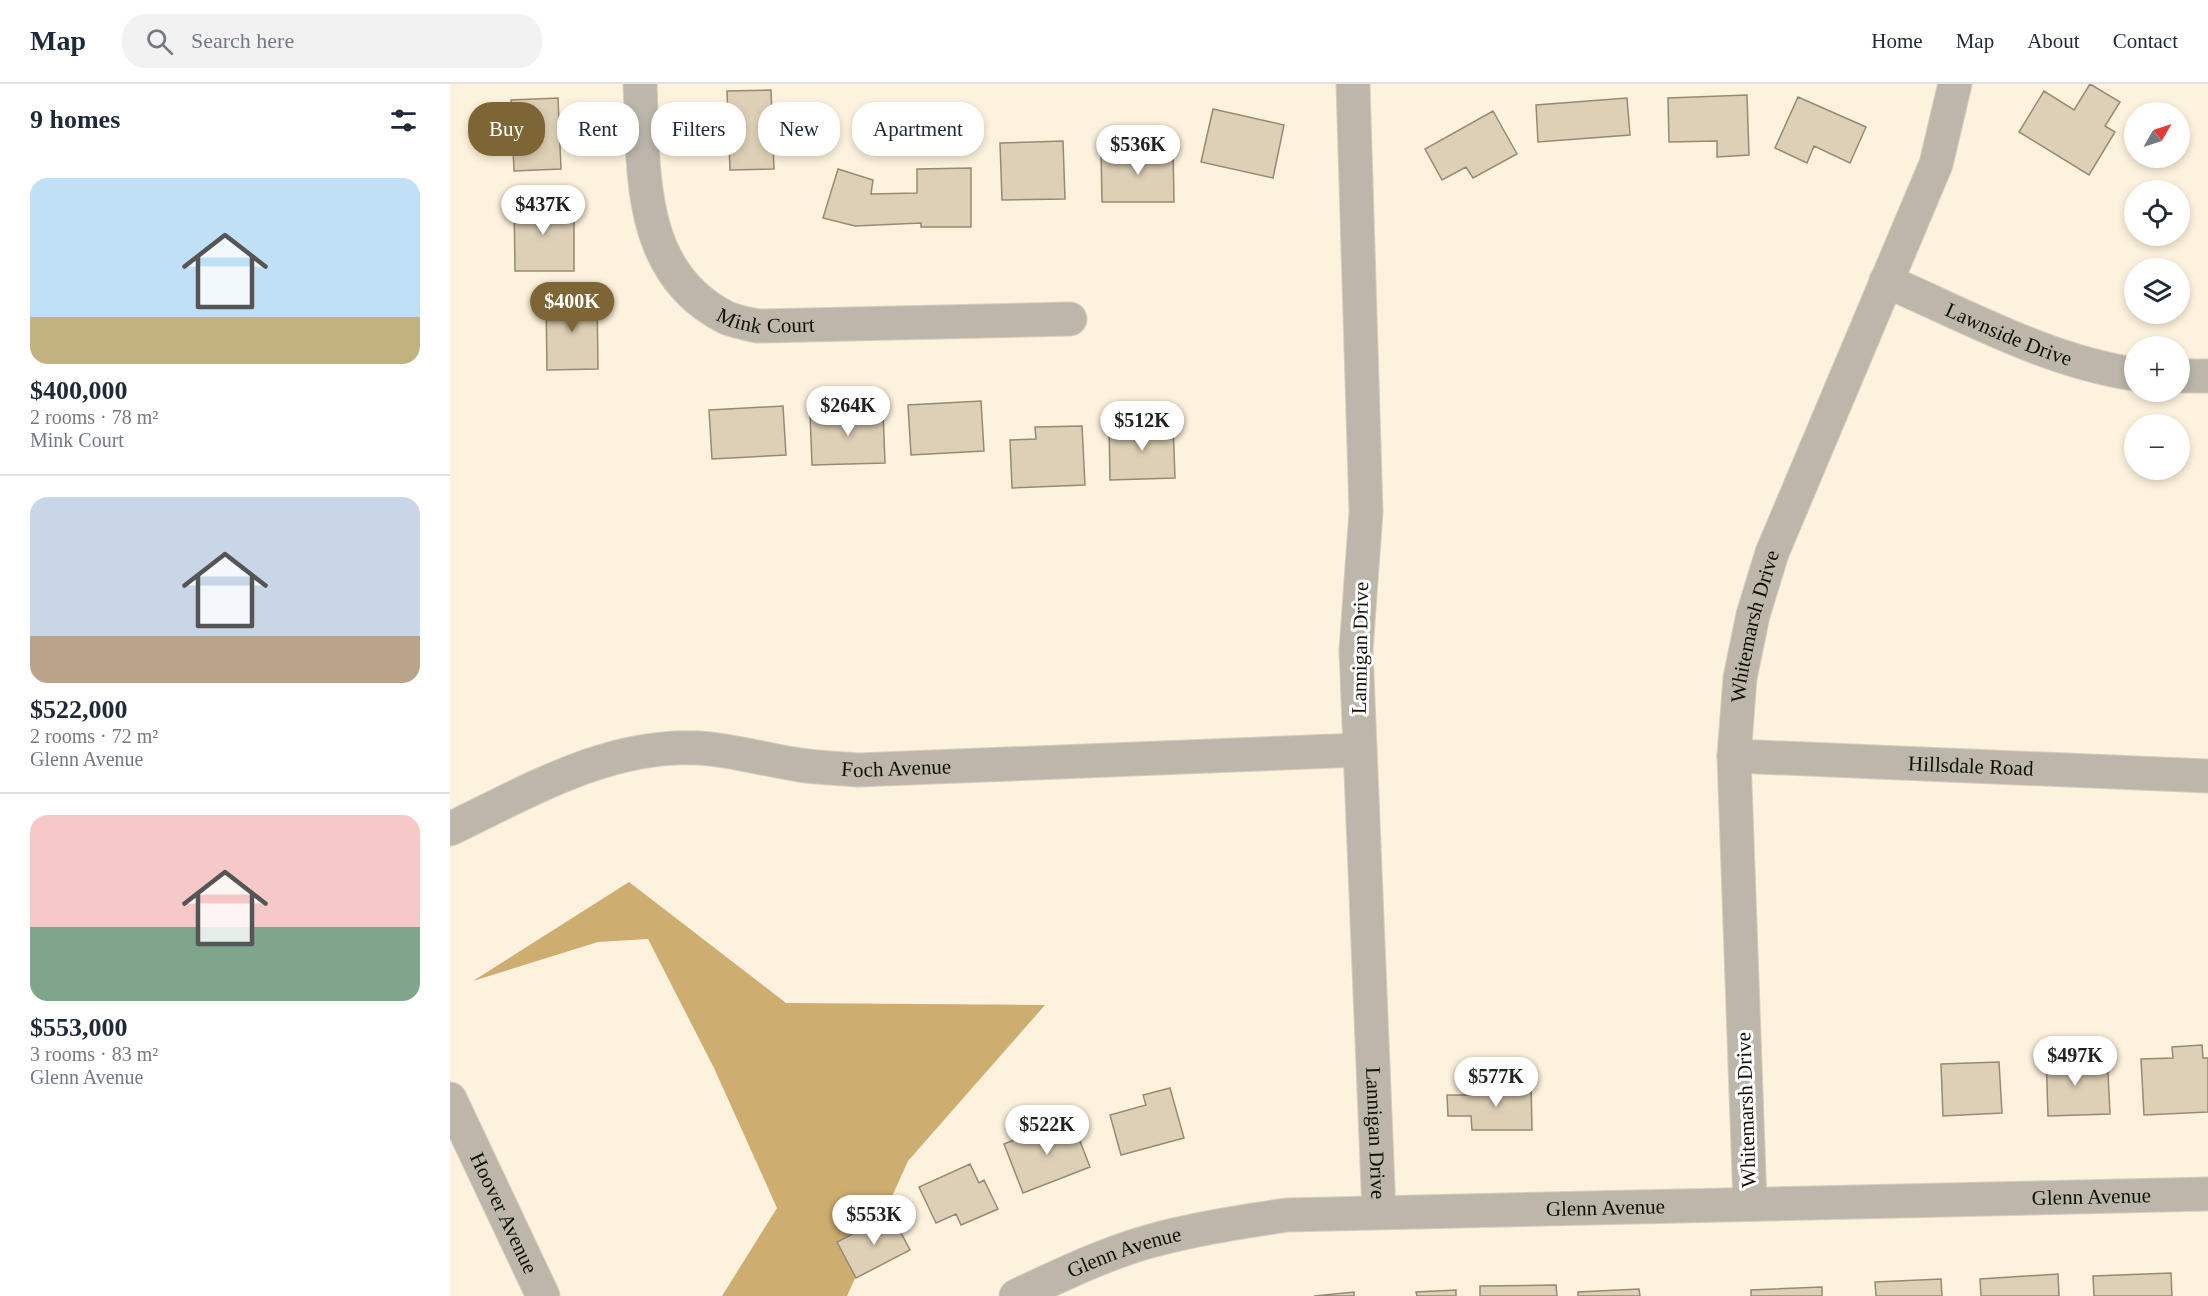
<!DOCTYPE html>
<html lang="en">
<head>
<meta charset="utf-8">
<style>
  :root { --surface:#fff; --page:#f2f2f3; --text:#1f2937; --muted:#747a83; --line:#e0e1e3; --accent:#7d6535 }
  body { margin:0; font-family:"Times New Roman",serif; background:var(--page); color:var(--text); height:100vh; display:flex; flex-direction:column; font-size:22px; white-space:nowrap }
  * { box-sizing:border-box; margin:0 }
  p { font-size:20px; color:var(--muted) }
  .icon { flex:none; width:33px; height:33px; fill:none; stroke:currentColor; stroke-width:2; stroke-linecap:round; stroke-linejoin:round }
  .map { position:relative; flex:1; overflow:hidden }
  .panel { display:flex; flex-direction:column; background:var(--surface); width:450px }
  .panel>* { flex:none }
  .hud { position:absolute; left:18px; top:18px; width:570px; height:54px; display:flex; gap:12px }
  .needle { width:39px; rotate:51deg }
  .tools { position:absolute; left:1674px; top:18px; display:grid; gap:12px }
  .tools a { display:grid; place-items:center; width:66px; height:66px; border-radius:50%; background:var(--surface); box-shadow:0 3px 9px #0003; font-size:30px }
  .price { position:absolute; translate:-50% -51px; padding:0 14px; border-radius:21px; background:#fff; color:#222; font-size:20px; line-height:39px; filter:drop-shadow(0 2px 3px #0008) }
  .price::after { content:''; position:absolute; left:50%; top:36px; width:18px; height:14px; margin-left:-9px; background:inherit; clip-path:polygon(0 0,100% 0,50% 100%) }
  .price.current { background:var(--accent); color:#fff }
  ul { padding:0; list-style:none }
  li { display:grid; align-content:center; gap:12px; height:318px; padding:0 30px }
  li+li { border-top:2px solid var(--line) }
  li span { display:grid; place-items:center; height:186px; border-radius:18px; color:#555 }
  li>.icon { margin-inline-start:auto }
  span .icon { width:108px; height:108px; fill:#fffc; stroke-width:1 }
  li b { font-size:26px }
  h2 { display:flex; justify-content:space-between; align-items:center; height:72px; padding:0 30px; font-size:26px }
  .tag { padding:0 21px; border-radius:24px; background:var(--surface); box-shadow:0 3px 9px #0003; font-size:21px; line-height:54px }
  .tag.current { background:var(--accent); color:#fff }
  header { display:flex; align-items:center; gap:36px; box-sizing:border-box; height:84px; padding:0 30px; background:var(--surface); border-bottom:2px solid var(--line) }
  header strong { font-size:28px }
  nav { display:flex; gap:33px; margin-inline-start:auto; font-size:21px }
  .search { width:420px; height:54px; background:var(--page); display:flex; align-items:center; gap:15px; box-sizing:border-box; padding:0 21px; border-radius:24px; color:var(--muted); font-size:22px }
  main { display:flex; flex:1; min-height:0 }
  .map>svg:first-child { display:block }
  .forest { fill:#cead70 }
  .building { fill:#ded0b6; stroke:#978a72; stroke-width:1.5 }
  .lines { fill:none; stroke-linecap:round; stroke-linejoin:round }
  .minor-casing { stroke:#d8cebb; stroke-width:35 }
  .minor { stroke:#bcb6ab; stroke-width:33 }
  .labels { text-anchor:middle; stroke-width:6; stroke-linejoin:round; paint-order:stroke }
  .street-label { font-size:21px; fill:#130e06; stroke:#fff }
</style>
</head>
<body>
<header>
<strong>Map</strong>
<div class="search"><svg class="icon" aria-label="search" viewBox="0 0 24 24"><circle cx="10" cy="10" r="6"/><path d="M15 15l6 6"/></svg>Search here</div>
<nav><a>Home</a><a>Map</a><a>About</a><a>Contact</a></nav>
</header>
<main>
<section class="panel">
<h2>9 homes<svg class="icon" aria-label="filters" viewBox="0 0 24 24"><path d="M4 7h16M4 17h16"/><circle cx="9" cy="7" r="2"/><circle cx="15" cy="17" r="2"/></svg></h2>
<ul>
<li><span style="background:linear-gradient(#bfe0f5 75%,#c2b280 0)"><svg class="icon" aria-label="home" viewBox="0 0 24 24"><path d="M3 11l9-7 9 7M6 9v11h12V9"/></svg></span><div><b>$400,000</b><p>2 rooms · 78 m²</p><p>Mink Court</p></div></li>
<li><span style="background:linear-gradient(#c9d6e8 75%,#b9a48a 0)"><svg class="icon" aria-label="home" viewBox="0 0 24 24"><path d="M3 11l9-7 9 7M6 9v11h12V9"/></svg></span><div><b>$522,000</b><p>2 rooms · 72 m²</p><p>Glenn Avenue</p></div></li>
<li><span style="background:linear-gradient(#f6c9c9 60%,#7fa58c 0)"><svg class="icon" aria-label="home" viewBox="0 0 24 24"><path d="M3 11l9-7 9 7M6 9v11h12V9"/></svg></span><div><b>$553,000</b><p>3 rooms · 83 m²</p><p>Glenn Avenue</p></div></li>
</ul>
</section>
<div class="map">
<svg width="1758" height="1212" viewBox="0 0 1758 1212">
  <rect width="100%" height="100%" fill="#fdf2dd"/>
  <!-- forest -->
  <path class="forest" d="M 179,798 L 336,919 L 595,921 L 458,1077 L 397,1212 L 272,1212 L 327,1124 L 264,984 L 198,855 L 148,858 L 23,897 Z"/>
  <!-- building -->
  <path class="building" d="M 1640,0 L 1670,18 L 1655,42 L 1665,48 L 1639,91 L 1569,48 L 1594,7 L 1624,26 Z
    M 321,6 L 324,85 L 280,86 L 277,7 Z
    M 1297,11 L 1299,71 L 1267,73 L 1267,57 L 1219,58 L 1218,14 Z
    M 1348,13 L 1416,43 L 1400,79 L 1364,62 L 1357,79 L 1325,64 Z
    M 108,14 L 111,85 L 64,87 L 61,16 Z
    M 1177,14 L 1180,51 L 1088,58 L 1086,21 Z
    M 763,25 L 834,41 L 823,94 L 751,78 Z
    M 1043,27 L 1067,70 L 1023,94 L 1016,83 L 992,96 L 975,65 Z
    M 613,57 L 615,115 L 552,116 L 550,59 Z
    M 723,66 L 724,118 L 652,118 L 651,67 Z
    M 521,84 L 521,143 L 471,143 L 471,139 L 405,142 L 373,134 L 388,85 L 423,96 L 421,110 L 467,109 L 467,85 Z
    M 64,114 L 114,114 L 114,138 L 124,138 L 124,187 L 65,187 Z
    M 147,212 L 148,285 L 97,286 L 96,213 Z
    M 531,317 L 534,367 L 461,371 L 458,321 Z
    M 333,322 L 336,371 L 262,375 L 259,326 Z
    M 433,326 L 435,379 L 362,381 L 360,328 Z
    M 723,339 L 725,394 L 660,396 L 659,341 Z
    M 632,342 L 635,401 L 562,404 L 560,356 L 586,355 L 585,343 Z
    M 1752,961 L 1753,974 L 1758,974 L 1758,1028 L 1694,1031 L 1691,975 L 1723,974 L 1722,963 Z
    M 1629,968 L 1630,989 L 1658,988 L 1660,1030 L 1598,1032 L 1596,969 Z
    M 1549,978 L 1552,1029 L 1493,1032 L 1491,980 Z
    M 1081,999 L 1082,1046 L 1022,1046 L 1021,1032 L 998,1032 L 997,1011 L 1037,1011 L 1037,1000 Z
    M 720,1004 L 734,1054 L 671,1071 L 660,1031 L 696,1021 L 693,1011 Z
    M 621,1034 L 640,1083 L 573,1109 L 554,1060 Z
    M 520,1080 L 529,1099 L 534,1096 L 548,1125 L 511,1141 L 506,1130 L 486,1139 L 469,1103 Z
    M 441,1130 L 460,1166 L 406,1194 L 387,1158 Z
    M 1721,1189 L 1722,1212 L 1644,1212 L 1643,1192 Z
    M 1608,1190 L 1609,1212 L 1531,1212 L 1530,1195 Z
    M 1491,1195 L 1492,1212 L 1426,1212 L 1425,1198 Z
    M 1106,1201 L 1107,1212 L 1030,1212 L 1030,1202 Z
    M 1372,1203 L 1372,1212 L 1301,1212 L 1301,1206 Z
    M 1189,1205 L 1190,1212 L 1128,1212 L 1128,1208 Z
    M 1006,1206 L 1006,1212 L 967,1212 L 966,1208 Z
    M 904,1208 L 904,1212 L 864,1212 Z"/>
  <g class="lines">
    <!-- minor casing -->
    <g class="minor-casing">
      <g id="minor">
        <path id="s1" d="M 190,0 C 194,87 186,189 277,234 C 287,238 298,240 308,242 L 620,235"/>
        <path id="s2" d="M 903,0 L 916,428 L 906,566 L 929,1128"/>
        <path id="s3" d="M 1436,197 C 1517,232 1597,277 1684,290"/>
        <path d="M 1730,292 L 1758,292"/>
        <path id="s4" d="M 1284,672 L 1758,692"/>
        <path id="s5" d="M 0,745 C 79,707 159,659 249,664 C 281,666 312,675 344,680 C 365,684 386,684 408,686 L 910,666"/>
        <path id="s6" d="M 0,1015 L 93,1212"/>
        <path id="s7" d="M 1300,1120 L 1284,672 L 1290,594 L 1303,531 L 1322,469 L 1486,80 L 1505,0"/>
        <path id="s8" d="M 566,1212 C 609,1192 652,1171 697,1158 C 743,1145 790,1138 837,1131 L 1758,1110"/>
      </g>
    </g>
    <!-- minor -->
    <use href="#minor" class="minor"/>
  </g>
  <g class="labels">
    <!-- street labels -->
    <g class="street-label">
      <text dy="7" stroke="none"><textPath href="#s1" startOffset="304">Mink Court</textPath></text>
      <text dy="7" stroke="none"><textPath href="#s3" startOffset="134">Lawnside Drive</textPath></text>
      <text dy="7" stroke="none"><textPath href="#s7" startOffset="580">Whitemarsh Drive</textPath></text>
      <text transform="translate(910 564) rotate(-89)" y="7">Lannigan Drive</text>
      <text dy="7" stroke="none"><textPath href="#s5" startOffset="464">Foch Avenue</textPath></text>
      <text dy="7" stroke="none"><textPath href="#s4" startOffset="237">Hillsdale Road</textPath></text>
      <text transform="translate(1296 1026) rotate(-92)" y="7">Whitemarsh Drive</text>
      <text dy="7" stroke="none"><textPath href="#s2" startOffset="1050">Lannigan Drive</textPath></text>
      <text dy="7" stroke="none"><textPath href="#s8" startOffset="1089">Glenn Avenue</textPath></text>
      <text dy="7" stroke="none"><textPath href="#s8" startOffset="603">Glenn Avenue</textPath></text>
      <text dy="7" stroke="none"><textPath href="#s6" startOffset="126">Hoover Avenue</textPath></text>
      <text dy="7" stroke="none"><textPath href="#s8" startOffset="117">Glenn Avenue</textPath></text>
    </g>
  </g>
</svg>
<div class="tools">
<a><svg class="needle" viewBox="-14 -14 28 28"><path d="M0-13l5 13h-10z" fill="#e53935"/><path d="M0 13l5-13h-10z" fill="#747a83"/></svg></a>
<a><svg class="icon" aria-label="locate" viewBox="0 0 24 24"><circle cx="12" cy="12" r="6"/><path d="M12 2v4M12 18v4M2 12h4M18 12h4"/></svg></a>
<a><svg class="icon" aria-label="layers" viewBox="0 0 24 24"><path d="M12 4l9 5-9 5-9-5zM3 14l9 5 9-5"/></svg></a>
<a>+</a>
<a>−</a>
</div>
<b class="price" style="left:688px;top:92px">$536K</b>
<b class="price" style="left:93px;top:152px">$437K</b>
<b class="price current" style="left:122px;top:249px">$400K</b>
<b class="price" style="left:398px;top:353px">$264K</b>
<b class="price" style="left:692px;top:368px">$512K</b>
<b class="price" style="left:1625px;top:1003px">$497K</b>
<b class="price" style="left:1046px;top:1024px">$577K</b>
<b class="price" style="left:597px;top:1072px">$522K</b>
<b class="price" style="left:424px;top:1162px">$553K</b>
<div class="hud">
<a class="tag current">Buy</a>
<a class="tag">Rent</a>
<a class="tag">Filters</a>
<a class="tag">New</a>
<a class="tag">Apartment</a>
</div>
</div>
</main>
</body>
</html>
